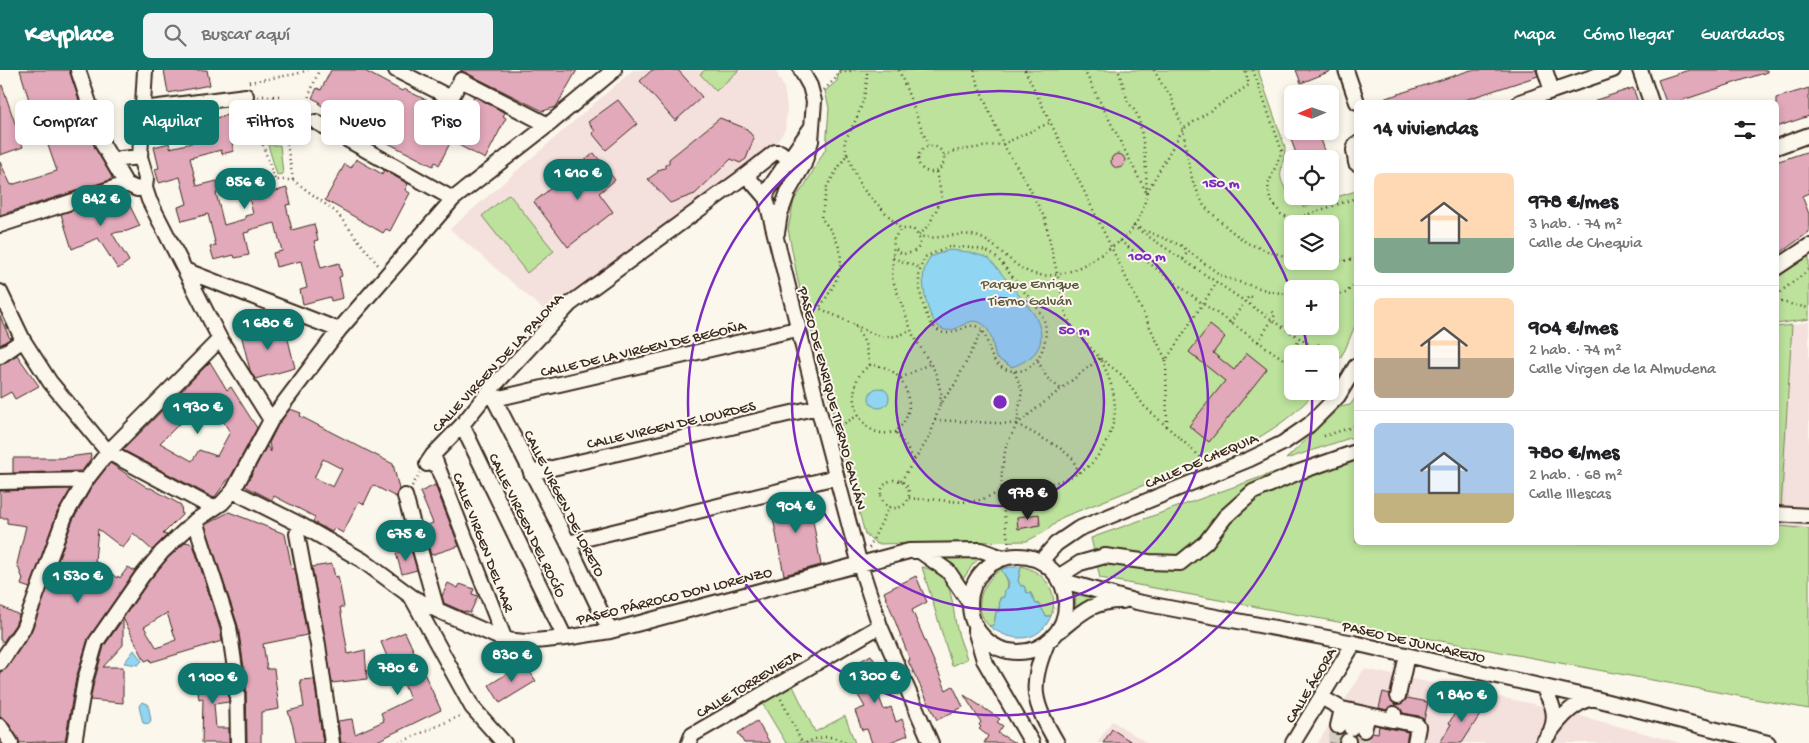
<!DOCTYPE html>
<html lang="es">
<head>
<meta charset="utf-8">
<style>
  :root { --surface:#fff; --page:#f2f2f2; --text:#202124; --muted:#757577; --line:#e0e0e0; --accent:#0f766e }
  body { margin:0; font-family:"Gochi Hand",sans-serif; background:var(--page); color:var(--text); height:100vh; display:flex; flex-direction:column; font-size:19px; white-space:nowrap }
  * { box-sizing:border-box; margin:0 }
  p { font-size:16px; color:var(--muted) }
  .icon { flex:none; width:28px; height:28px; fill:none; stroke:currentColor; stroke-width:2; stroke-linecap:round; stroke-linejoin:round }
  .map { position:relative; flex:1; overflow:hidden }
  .sheet { position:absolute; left:1354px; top:30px; width:425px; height:445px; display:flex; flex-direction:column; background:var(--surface); border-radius:8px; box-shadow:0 2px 8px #0003 }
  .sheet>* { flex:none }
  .top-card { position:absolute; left:15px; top:30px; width:475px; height:45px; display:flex; gap:10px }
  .needle { width:32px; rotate:268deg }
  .controls { position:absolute; left:1284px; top:15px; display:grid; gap:10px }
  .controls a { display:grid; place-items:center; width:55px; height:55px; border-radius:8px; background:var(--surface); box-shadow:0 2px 8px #0003; font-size:25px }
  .price { position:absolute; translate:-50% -42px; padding:0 11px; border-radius:18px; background:var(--accent); color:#fff; font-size:16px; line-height:32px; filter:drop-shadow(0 1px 2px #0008) }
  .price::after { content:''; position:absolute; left:50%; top:30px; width:15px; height:11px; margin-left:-8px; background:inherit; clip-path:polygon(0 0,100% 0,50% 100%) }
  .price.active { background:#222; color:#fff }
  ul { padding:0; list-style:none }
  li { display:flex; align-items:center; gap:15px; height:125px; padding:0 20px }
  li+li { border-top:1px solid var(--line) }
  li span { display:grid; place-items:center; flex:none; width:140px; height:100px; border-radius:8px; color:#555 }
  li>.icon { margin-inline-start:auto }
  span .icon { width:60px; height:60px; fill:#fffc; stroke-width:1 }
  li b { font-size:21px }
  h2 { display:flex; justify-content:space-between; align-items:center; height:60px; padding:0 20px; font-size:21px }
  .tag { padding:0 18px; border-radius:8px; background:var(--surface); box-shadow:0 2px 8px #0003; font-size:18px; line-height:45px }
  .tag.active { background:var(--accent); color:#fff }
  header { display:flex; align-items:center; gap:30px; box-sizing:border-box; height:70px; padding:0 25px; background:var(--accent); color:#fff }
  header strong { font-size:24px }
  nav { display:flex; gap:28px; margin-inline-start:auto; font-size:18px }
  .search { width:350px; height:45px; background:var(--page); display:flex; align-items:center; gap:12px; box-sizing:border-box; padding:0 18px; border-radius:8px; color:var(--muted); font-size:19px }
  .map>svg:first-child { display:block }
  .built { fill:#f4e0dd }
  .green { fill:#bce29c; stroke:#7c865d; fill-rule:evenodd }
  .water { fill:#90d5f1; stroke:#6e919d }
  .building { fill:#e2a9bb; stroke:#3b2a1e; fill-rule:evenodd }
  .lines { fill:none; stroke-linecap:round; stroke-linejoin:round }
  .minor-tunnel { stroke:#d5cec3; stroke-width:14; stroke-dasharray:14 7; stroke-linecap:butt }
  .minor-casing { stroke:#3b2a1e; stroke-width:18 }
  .path { stroke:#3b2a1e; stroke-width:2.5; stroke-dasharray:1 4; stroke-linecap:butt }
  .minor { stroke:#fbf7ec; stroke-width:14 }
  .ring { fill:none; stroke:#7b2cbf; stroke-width:2.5 }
  .labels { text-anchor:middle; stroke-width:4; stroke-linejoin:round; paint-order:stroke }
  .park-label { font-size:15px; fill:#5b583e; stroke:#fbf7ec }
  .street-label { font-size:15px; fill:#3b2a1e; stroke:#fbf7ec }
  .centre { fill:#7b2cbf; stroke:#fbf7ec; stroke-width:2.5 }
  .ring-label { font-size:15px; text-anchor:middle; font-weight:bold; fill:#7b2cbf; stroke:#fbf7ec; stroke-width:4; stroke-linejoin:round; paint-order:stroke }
</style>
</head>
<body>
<header>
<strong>Keyplace</strong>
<div class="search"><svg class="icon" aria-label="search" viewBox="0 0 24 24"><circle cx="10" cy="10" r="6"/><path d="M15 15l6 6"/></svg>Buscar aquí</div>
<nav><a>Mapa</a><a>Cómo llegar</a><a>Guardados</a></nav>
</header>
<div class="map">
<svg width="1809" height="673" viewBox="0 0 1809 673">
  <rect width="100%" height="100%" fill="#fbf7ec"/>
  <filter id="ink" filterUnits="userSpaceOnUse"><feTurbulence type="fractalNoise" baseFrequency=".02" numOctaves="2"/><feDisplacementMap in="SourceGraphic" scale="10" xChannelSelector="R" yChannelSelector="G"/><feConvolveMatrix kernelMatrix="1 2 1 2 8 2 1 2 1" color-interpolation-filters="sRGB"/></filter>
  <g filter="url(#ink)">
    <!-- built -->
    <path class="built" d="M 633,0 L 775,0 L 784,18 L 787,38 L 785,60 L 774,76 L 570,225 L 550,245 L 450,159 Z
      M 1809,252 L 1809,459 L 1780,456 L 1792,255 Z
      M 1364,599 L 1543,636 L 1681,673 L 1318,673 Z
      M 1112,651 L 1147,673 L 1097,673 Z"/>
    <!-- green -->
    <path class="green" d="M 705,0 L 739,0 L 716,21 L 700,4 Z
      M 839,0 L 1258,0 L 1285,77 C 1285,86 1282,93 1281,101 C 1278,115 1294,130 1304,137 L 1356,121 L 1356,253 L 1345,280 L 1330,304 L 1330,284 L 1292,284 L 1292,321 L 1316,321 C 1294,346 1272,361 1243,376 L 1063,447 L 1046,461 L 1027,471 L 877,474 L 865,464 L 798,211 L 788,159 L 794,130 L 805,115 L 826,78 L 829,38 L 825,21 L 837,11 ZM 1292,154 L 1330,154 L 1330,191 L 1292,191 ZM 1292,219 L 1330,219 L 1330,256 L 1292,256 Z
      M 253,29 L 276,29 L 278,57 L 263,58 Z
      M 268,75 L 280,75 L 283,104 L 277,105 Z
      M 509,124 L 554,181 L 527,203 L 482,146 Z
      M 1809,179 L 1809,249 L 1776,254 L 1776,202 Z
      M 1792,255 L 1780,456 L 1809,459 L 1809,639 L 1100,508 L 1091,468 L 1356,373 L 1356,472 L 1776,472 L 1776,257 Z
      M 1356,327 L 1356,366 L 1286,389 L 1340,337 L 1350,335 Z
      M 937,487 L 981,487 L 973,494 L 962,511 Z
      M 1021,496 C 1045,502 1060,522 1051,546 L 1046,546 L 1039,534 L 1036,534 L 1031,523 L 1027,523 L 1024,516 L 1021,516 L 1018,511 Z
      M 922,497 C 955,503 951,534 957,559 C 959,569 964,579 967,589 L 952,596 Z
      M 1001,499 C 1009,512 1010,514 1004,527 L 1000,528 L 999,541 L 996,542 L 994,555 L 989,556 C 970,536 983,512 1001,499 Z
      M 1075,521 L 1097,527 L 1076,537 Z
      M 793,616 L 815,662 L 845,646 L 855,673 L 786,673 L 762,633 Z"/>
    <!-- water -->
    <path class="water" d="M 949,180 L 969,182 L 989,188 L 1034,244 C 1049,271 1039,287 1012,297 L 996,288 C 993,278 992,258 981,253 C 967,246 958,263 945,260 C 928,256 921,216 924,201 C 925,196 928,192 930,187 Z
      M869 328a10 10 0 1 1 20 0a10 10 0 1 1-20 0Z
      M 1010,497 L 1021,497 L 1018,511 L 1021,516 L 1024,516 L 1027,523 L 1030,522 L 1036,534 L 1039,534 L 1046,546 L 1051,546 C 1039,575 1010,572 989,556 L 994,555 L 996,542 L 999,541 L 1000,528 L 1004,527 L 1005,519 L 1008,518 L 1009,512 L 1001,499 Z
      M 134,580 L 142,591 L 138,595 L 124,593 Z
      M 142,632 L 148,634 L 151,650 L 149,654 L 143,653 L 139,636 Z"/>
    <!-- building -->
    <path class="building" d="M 20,0 L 69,0 L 95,78 L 112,107 L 110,110 L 0,145 L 0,92 L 11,115 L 57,101 L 44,64 L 49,61 L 41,38 L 32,40 Z
      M 164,0 L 207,0 L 210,15 L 168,23 Z
      M 331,0 L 363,0 L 402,21 L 404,19 L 464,49 L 474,26 L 505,43 L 503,46 L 506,48 L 485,89 L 451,71 L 439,95 L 435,92 L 433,96 L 380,69 L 380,68 L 319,34 L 320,32 L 312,28 L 317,18 L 321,20 Z
      M 460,0 L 577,0 L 556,37 L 543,41 Z
      M 652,0 L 678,0 L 702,27 L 675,51 L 640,11 Z
      M 1296,0 L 1331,0 L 1331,1 L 1301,13 Z
      M 1471,0 L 1536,0 L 1538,6 L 1459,32 L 1381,32 L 1380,30 Z
      M 1689,0 L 1767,0 L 1767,2 L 1677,32 L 1666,32 L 1658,10 Z
      M 0,15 L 2,15 L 23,77 L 0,85 Z
      M 1633,18 L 1638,32 L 1596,32 L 1596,30 Z
      M 1809,18 L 1809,46 L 1776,57 L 1776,28 Z
      M 618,30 L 637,54 L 606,80 L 592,63 L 595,61 L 588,52 Z
      M 209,40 L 211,49 L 232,44 L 236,58 L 229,60 L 234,81 L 222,84 L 221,80 L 190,88 L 197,116 L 217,111 L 220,122 L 216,123 L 224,155 L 245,149 L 245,146 L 253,144 L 248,122 L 263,118 L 265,124 L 287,118 L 291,134 L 286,135 L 292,160 L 314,154 L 318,170 L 314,171 L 321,198 L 339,193 L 342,206 L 339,207 L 343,228 L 331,231 L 330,227 L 303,234 L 300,220 L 307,218 L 301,191 L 276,197 L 273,183 L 282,181 L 275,153 L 249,160 L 249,162 L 244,163 L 249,185 L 235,188 L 234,185 L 214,190 L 210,177 L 216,176 L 208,144 L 182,151 L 178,137 L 187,134 L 180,107 L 159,113 L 155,99 L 159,98 L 154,77 L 169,73 L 170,78 L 200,71 L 193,44 Z
      M 720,48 L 747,59 L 754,68 L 746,89 L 740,93 L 731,89 L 695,124 L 670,133 L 648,109 L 658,102 L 658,100 L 665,98 L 665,95 L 669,93 L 669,89 Z
      M 1288,61 L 1318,61 L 1328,89 L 1298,89 Z
      M 1809,81 L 1809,123 L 1802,126 L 1809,144 L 1809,162 L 1776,186 L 1776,92 Z
      M 594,83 L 615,110 L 599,123 L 613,142 L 568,177 L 534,132 Z
      M1111 91a7 7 0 1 1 14 0a7 7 0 1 1-14 0Z
      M 356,89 L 382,104 L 384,100 L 408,114 L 405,120 L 410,123 L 390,161 L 386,159 L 383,163 L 325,130 L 345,94 L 351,98 Z
      M 104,130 L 106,138 L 127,130 L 140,156 L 127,161 L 112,163 L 129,191 L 118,199 L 98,168 L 72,179 L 61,144 Z
      M 0,246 L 10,269 L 0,275 Z
      M 284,253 L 295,298 L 255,309 L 250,300 L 241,264 Z
      M 1210,255 L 1225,267 L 1213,283 L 1234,300 L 1247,283 L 1267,299 L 1209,372 L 1189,356 L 1225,311 L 1189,282 Z
      M 17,285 L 39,316 L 15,329 L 11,322 L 0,328 L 0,295 Z
      M 210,292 L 227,320 L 231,317 L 257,358 L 230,408 L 229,408 L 214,428 L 123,380 ZM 207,326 L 230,362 L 217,386 L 199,380 L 192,391 L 160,373 Z
      M 290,339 L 301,343 L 300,346 L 393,394 L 399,419 L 396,427 L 373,415 L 364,434 L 359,431 L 343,463 L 334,458 L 332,462 L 313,452 L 315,447 L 274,426 L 272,430 L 245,416 L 267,376 L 271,382 L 269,373 L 278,355 ZM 323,389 L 342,399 L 333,417 L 314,408 Z
      M 91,384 L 90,390 L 82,401 L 13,403 L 13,388 L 61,388 Z
      M 110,393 L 148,418 L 151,418 L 181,435 L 182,445 L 163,464 L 167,465 L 152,480 L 133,463 L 123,478 L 98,459 L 95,491 L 117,508 L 118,506 L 120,508 L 128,497 L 135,501 L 88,569 L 76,608 L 65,671 L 20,673 L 7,651 L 0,647 L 0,602 L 7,598 L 31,562 L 73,450 L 93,415 Z
      M 435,415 L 459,476 L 431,485 L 423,457 L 433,453 L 420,422 Z
      M 71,419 L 57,443 L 30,518 L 21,515 L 23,509 L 17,494 L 26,456 L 7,453 L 7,448 L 0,448 L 0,421 Z
      M 808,423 L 821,495 L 784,505 L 770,432 Z
      M 229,442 L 285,464 L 292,499 L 295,499 L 307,565 L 263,574 L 267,599 L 274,599 L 279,639 L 261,642 L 261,673 L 247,673 L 246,612 L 238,556 L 205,455 Z
      M 1039,444 L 1040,455 L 1018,459 L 1017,447 Z
      M 186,472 L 193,474 L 220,559 L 222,571 L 151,592 L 150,589 L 145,591 L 123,548 L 149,511 L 168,488 ZM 167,543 L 176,570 L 157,578 L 144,557 Z
      M 411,479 L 417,500 L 402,504 L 396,483 Z
      M 332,494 L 335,507 L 338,506 L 344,537 L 340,537 L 348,584 L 365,580 L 367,609 L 332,613 L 312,497 Z
      M 916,506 L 927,532 L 912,540 L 946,620 L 953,616 L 963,637 L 937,650 L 908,591 L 910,590 L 884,522 Z
      M 448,513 L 458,518 L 460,514 L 474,519 L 472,524 L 478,526 L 470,543 L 464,541 L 464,542 L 444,533 L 442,526 Z
      M 0,536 L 19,545 L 15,555 L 3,572 L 0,570 Z
      M 123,549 L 123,575 L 103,597 L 123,597 L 123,633 L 90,630 L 94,612 L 104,576 Z
      M 405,562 L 441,640 L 373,673 L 341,673 L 338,651 L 352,649 L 355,664 L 384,651 L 381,643 L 410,629 L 397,597 L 392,599 L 381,572 Z
      M 871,585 L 888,614 L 877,621 L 884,640 L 891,637 L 896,652 L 902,649 L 908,665 L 888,673 L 872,673 L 867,659 L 862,660 L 855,641 L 865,637 L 846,605 L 859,597 L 857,593 Z
      M 524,593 L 536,611 L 500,633 L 489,615 Z
      M 226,601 L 229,632 L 214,634 L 216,658 L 229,658 L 229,673 L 202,673 L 203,628 L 199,629 L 196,610 L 201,609 L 200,604 Z
      M 314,609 L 323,673 L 296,673 L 293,657 L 288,641 L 304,637 L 300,610 Z
      M 1383,622 L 1390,624 L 1392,632 L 1397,635 L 1404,632 L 1407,628 L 1428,632 L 1424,650 L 1419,646 L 1403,643 L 1401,639 L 1396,636 L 1392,636 L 1387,640 L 1379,638 Z
      M 964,625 L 1000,649 L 997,652 L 1003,656 L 998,663 L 1015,673 L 984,673 L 988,666 L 979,659 L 981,657 L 979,655 L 981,652 Z
      M 1464,628 L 1483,640 L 1462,673 L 1440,673 L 1451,654 L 1449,653 Z
      M 757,651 L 770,673 L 744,673 L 738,663 Z
      M 1379,656 L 1408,662 L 1406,673 L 1356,672 L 1355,666 L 1357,664 L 1361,668 L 1367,668 L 1372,662 L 1378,663 Z
      M 1112,659 L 1133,673 L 1103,673 Z
      M 1344,662 L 1338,673 L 1330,673 L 1332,663 L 1336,665 Z"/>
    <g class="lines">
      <!-- minor-tunnel -->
      <path class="minor-tunnel" d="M 1335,673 L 1338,656
        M 1361,673 L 1364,660"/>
      <!-- minor casing -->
      <g class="minor-casing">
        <path id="minor" d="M 78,0 L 103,75 L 126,114 L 137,119 L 145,118
          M 145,0 L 140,87 L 146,108 L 145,118 L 149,130 L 220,269 L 271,350
          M 396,0 L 451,28 L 461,10 L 548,55
          M 1346,0 L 1357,32
          M 1545,0 L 1552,21
          M 1640,0 L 1651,32
          M 1520,32 L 1613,0
          M 143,39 L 246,26
          M 316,52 L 453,129
          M 811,58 L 777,107 L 767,122 L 766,128 L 818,337 L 860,495 L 880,556 L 931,673
          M 1356,74 L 1354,80 L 1356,93
          M 1776,77 L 1809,65
          M 114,93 L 121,89 L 140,87
          M 746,105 L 766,128
          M 0,155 L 126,114
          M 777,163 L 780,144 L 788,122 L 804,94 L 811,71 L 814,31 L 810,16 L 801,0
          M 1776,198 L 1809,176
          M 187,201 L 339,260
          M 0,222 L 23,270 L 50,312 L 108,382 L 213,438
          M 0,286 L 23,270
          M 491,323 L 568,473 L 610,561
          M 495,329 L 797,259
          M 462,355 L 565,568
          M 433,385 L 505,570
          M 427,394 L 433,385 L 462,355 L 490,320 L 570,234 L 746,105 L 775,82 L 780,82 L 801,98
          M 531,403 L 818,337
          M 0,412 L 86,410
          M 233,421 L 301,455 L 362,490 L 412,527 L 437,540 L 505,570 L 525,572 L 565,568 L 610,561 L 909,481 L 981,480 L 1003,488
          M 405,426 L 437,540
          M 1776,444 L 1809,446
          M 195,451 L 229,557 L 237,613 L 238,673
          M 301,455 L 297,464 L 318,575 L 332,673
          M 568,473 L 836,407
          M 921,482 L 948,501 L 969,532
          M970 534a48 48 0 1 1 96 0a48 48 0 1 1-96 0Z
          M 1041,491 L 1056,474 L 1078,459 L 1250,389 L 1283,373 L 1309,355 L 1338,326 L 1356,296
          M 1058,507 L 1080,493 L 1105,486 L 1149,492 L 1180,493 L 1206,472 L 1225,447 L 1253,422 L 1299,402 L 1356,382
          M 1060,510 L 1137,532 L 1354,573 L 1592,628 L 1768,673
          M 412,528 L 472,637 L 504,673
          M 975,560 L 984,590 L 1032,673
          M 1059,561 C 1080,544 1093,530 1123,531
          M 1048,571 C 1028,617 1033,632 1057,673
          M 0,593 L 23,559 L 33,534 L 65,446 L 86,410 L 108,382 L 220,269
          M 1543,617 C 1551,631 1558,644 1551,660
          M 1398,626 L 1407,585
          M 1321,627 L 1342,639 L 1392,650 L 1394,644
          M 1394,648 L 1395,650 L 1417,655 L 1418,657 L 1415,673
          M 0,656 L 11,673
          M 1338,656 L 1342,639
          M 1351,658 L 1354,642
          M 1364,660 L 1368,645
          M 74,673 L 85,610 L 96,572 L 142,506 L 162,482 L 195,451 L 222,433 L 233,421 L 271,350 L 339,260 L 453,129 L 548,55 L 614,0
          M 689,673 L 692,665 L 880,556
          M 1293,673 L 1354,573
          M 1347,673 L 1348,671
          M 1543,673 C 1555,654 1570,634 1592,628"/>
      </g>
      <!-- path -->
      <path class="path" d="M 899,0 L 928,75
        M 974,0 L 975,7 L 1003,74 L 1028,115 L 1045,149 L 1066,244 L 1072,258 L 1100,288 L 1123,306 L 1144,336 L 1206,392
        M 1025,0 L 1166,290 L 1217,212
        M 1084,0 L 1146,122
        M 1154,0 L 1163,16 L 1171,26 L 1183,59 L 1188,92 L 1193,112 L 1204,136 L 1230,160 L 1247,173 L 1270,182 L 1292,188
        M 1253,0 L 1282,81 L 1268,115 L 1270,129 L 1281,144 L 1289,148 L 1303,146 L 1356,128
        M 840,3 L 855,0
        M 249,12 L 296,4 L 308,0
        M 824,20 L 835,9 L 840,0
        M 258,26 L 279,26 L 293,110
        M 250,37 L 275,110 L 293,110 L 336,142 L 379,196
        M 311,41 L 307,31 L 319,0
        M 261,68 L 285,66
        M918 89a13 13 0 1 1 26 0a13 13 0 1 1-26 0Z
        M 847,84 L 844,72 C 857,50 868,26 867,0
        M 944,86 L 954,81 L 1003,74 L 1051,52
        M 936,102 L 942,128 L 930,153 L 919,166 C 938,171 955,162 972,165 C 998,170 1013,202 1040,205 C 1062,208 1085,196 1103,183 C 1112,176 1123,171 1130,162 C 1138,151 1145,138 1146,124 C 1148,109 1143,59 1137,45 C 1135,39 1129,35 1127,29 C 1124,19 1122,10 1118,0
        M 1147,122 L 1183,59 L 1249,15 L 1245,0
        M 1133,156 L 1323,284
        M 1139,158 L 1180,175 L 1223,207 L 1269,221 L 1292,225
        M 1120,171 L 1202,233 L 1292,295
        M 948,177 C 960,177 981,177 992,184 C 1001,190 1015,211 1022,219 C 1030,229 1042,241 1045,254 C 1049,273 1037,303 1014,301 C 982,298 993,264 978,257 C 968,252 956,264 945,263 C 927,261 919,224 919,209 C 919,200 922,194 925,187 Z
        M 896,179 L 902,184 C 920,183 926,173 913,159 L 901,159
        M 893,188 L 920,198
        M 1183,189 L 1188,181
        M 1330,190 L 1344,191 L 1356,188
        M 1776,225 L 1809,200
        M 1330,226 L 1346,223 L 1356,212
        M 1776,231 L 1809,238
        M 806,240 L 819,238
        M 1230,253 L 1249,226 L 1255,228
        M 855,255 C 875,266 890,272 911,260
        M 1258,272 L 1275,245 L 1271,239
        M 1316,279 L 1320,272
        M 1330,288 L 1341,296
        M 1166,290 L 1167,356
        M 1286,290 L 1300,269
        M 1038,291 L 1047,308 L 1061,319
        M 870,295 L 865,273 L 855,255 L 819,238 C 844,204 851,182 821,148 L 827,116 L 847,84 L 861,117 L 901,159 L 894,168 L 892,208 L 913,265 L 936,303 L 941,323 L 940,334
        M 901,308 L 931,293
        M 935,350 L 1017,354
        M 836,358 L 859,345
        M 896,362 C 886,364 877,364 869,358 C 855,348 850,321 859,306 C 861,302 866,298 870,295 C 889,295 901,305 907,323 C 908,329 910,336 908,342 C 906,351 901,356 896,362 L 914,389
        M 1324,366 L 1356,356
        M881 424a14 14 0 1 1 28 0a14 14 0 1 1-28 0Z
        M 901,411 L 930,366 L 940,334 L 955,314 L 982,261
        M 412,416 L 420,403
        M 1022,419 L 1026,442
        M 909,428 L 917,429 C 935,428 958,434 974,431 C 983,430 991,425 999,423 C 1024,419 1059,415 1080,402 C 1090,397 1097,388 1103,378 C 1122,345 1116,320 1100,288 L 1017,354 L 1060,378 L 1072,388 L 1079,403
        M 1009,477 L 1001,423 L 1002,399 L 1006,376 L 1017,354 L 1022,320 L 1014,301
        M 869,478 L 889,437
        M 781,629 L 802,673
        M 399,673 L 462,645
        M 806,673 C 819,666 833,664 845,673"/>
      <!-- minor -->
      <use href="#minor" class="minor"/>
    </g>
  </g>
  <!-- distance rings -->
  <circle cx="1000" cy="332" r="104" fill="#7b2cbf" fill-opacity=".12"/>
  <g class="ring">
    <circle cx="1000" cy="332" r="104"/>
    <circle cx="1000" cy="332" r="208"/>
    <path d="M1303 257A312 312 0 0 1 1308 283M1312 324A312 312 0 1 1 1292 223"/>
  </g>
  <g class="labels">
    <!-- park labels -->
    <g class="park-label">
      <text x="1030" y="218">Parque Enrique<tspan x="1030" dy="17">Tierno Galván</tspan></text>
    </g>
    <!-- street labels -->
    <g class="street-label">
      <text transform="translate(643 278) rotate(-13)" y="5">CALLE DE LA VIRGEN DE BEGOÑA</text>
      <text transform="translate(497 292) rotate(-47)" y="5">CALLE VIRGEN DE LA PALOMA</text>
      <text transform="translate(833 328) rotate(75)" y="5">PASEO DE ENRIQUE TIERNO GALVÁN</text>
      <text transform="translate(671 354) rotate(-13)" y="5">CALLE VIRGEN DE LOURDES</text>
      <text transform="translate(1201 390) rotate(-23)" y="5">CALLE DE CHEQUIA</text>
      <text transform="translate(565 433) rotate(63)" y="5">CALLE VIRGEN DE LORETO</text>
      <text transform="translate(528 455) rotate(64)" y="5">CALLE VIRGEN DEL ROCÍO</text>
      <text transform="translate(484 472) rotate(69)" y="5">CALLE VIRGEN DEL MAR</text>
      <text transform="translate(674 525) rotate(-14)" y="5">PASEO PÁRROCO DON LORENZO</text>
      <text transform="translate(1414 571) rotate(13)" y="5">PASEO DE JUNCAREJO</text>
      <text transform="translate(748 613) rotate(-31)" y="5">CALLE TORREVIEJA</text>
      <text transform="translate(1310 615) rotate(-59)" y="5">CALLE ÁGORA</text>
    </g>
  </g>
  <circle cx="1000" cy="332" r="8" class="centre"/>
  <g class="ring-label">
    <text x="1221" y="117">150 m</text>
    <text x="1147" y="190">100 m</text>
    <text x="1074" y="264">50 m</text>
  </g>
</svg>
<div class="controls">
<a><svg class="needle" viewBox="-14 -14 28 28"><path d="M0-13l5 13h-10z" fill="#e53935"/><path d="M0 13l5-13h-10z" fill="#757577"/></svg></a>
<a><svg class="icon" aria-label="locate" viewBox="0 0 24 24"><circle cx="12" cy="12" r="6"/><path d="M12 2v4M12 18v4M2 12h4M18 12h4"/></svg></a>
<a><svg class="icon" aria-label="layers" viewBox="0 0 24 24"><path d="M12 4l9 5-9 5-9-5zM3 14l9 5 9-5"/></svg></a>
<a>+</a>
<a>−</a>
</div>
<b class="price" style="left:578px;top:131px">1 610 €</b>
<b class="price" style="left:245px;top:140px">856 €</b>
<b class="price" style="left:101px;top:157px">842 €</b>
<b class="price" style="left:268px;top:281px">1 680 €</b>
<b class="price" style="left:198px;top:365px">1 930 €</b>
<b class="price active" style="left:1028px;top:451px">978 €</b>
<b class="price" style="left:796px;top:464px">904 €</b>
<b class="price" style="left:406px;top:492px">675 €</b>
<b class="price" style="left:78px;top:534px">1 530 €</b>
<b class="price" style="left:512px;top:613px">830 €</b>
<b class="price" style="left:398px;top:626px">780 €</b>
<b class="price" style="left:875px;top:634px">1 300 €</b>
<b class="price" style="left:213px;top:635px">1 100 €</b>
<b class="price" style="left:1462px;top:653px">1 840 €</b>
<div class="top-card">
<a class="tag">Comprar</a>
<a class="tag active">Alquilar</a>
<a class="tag">Filtros</a>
<a class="tag">Nuevo</a>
<a class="tag">Piso</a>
</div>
<section class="sheet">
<h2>14 viviendas<svg class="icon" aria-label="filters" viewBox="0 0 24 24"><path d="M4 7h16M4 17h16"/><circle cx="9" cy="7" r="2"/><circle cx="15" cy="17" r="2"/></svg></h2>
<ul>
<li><span style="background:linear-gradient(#ffd9b3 65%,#7fa58c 0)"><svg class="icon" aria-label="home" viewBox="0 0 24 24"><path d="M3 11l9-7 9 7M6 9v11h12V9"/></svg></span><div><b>978 €/mes</b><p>3 hab. · 74 m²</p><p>Calle de Chequia</p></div></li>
<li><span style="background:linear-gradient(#ffd9b3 60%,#b9a48a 0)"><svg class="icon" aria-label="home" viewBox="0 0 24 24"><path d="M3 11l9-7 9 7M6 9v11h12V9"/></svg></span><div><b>904 €/mes</b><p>2 hab. · 74 m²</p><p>Calle Virgen de la Almudena</p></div></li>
<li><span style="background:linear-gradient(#a9c7e8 70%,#c2b280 0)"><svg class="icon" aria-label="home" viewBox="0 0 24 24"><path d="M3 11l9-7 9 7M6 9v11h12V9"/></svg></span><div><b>780 €/mes</b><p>2 hab. · 68 m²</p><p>Calle Illescas</p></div></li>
</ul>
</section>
</div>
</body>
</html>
